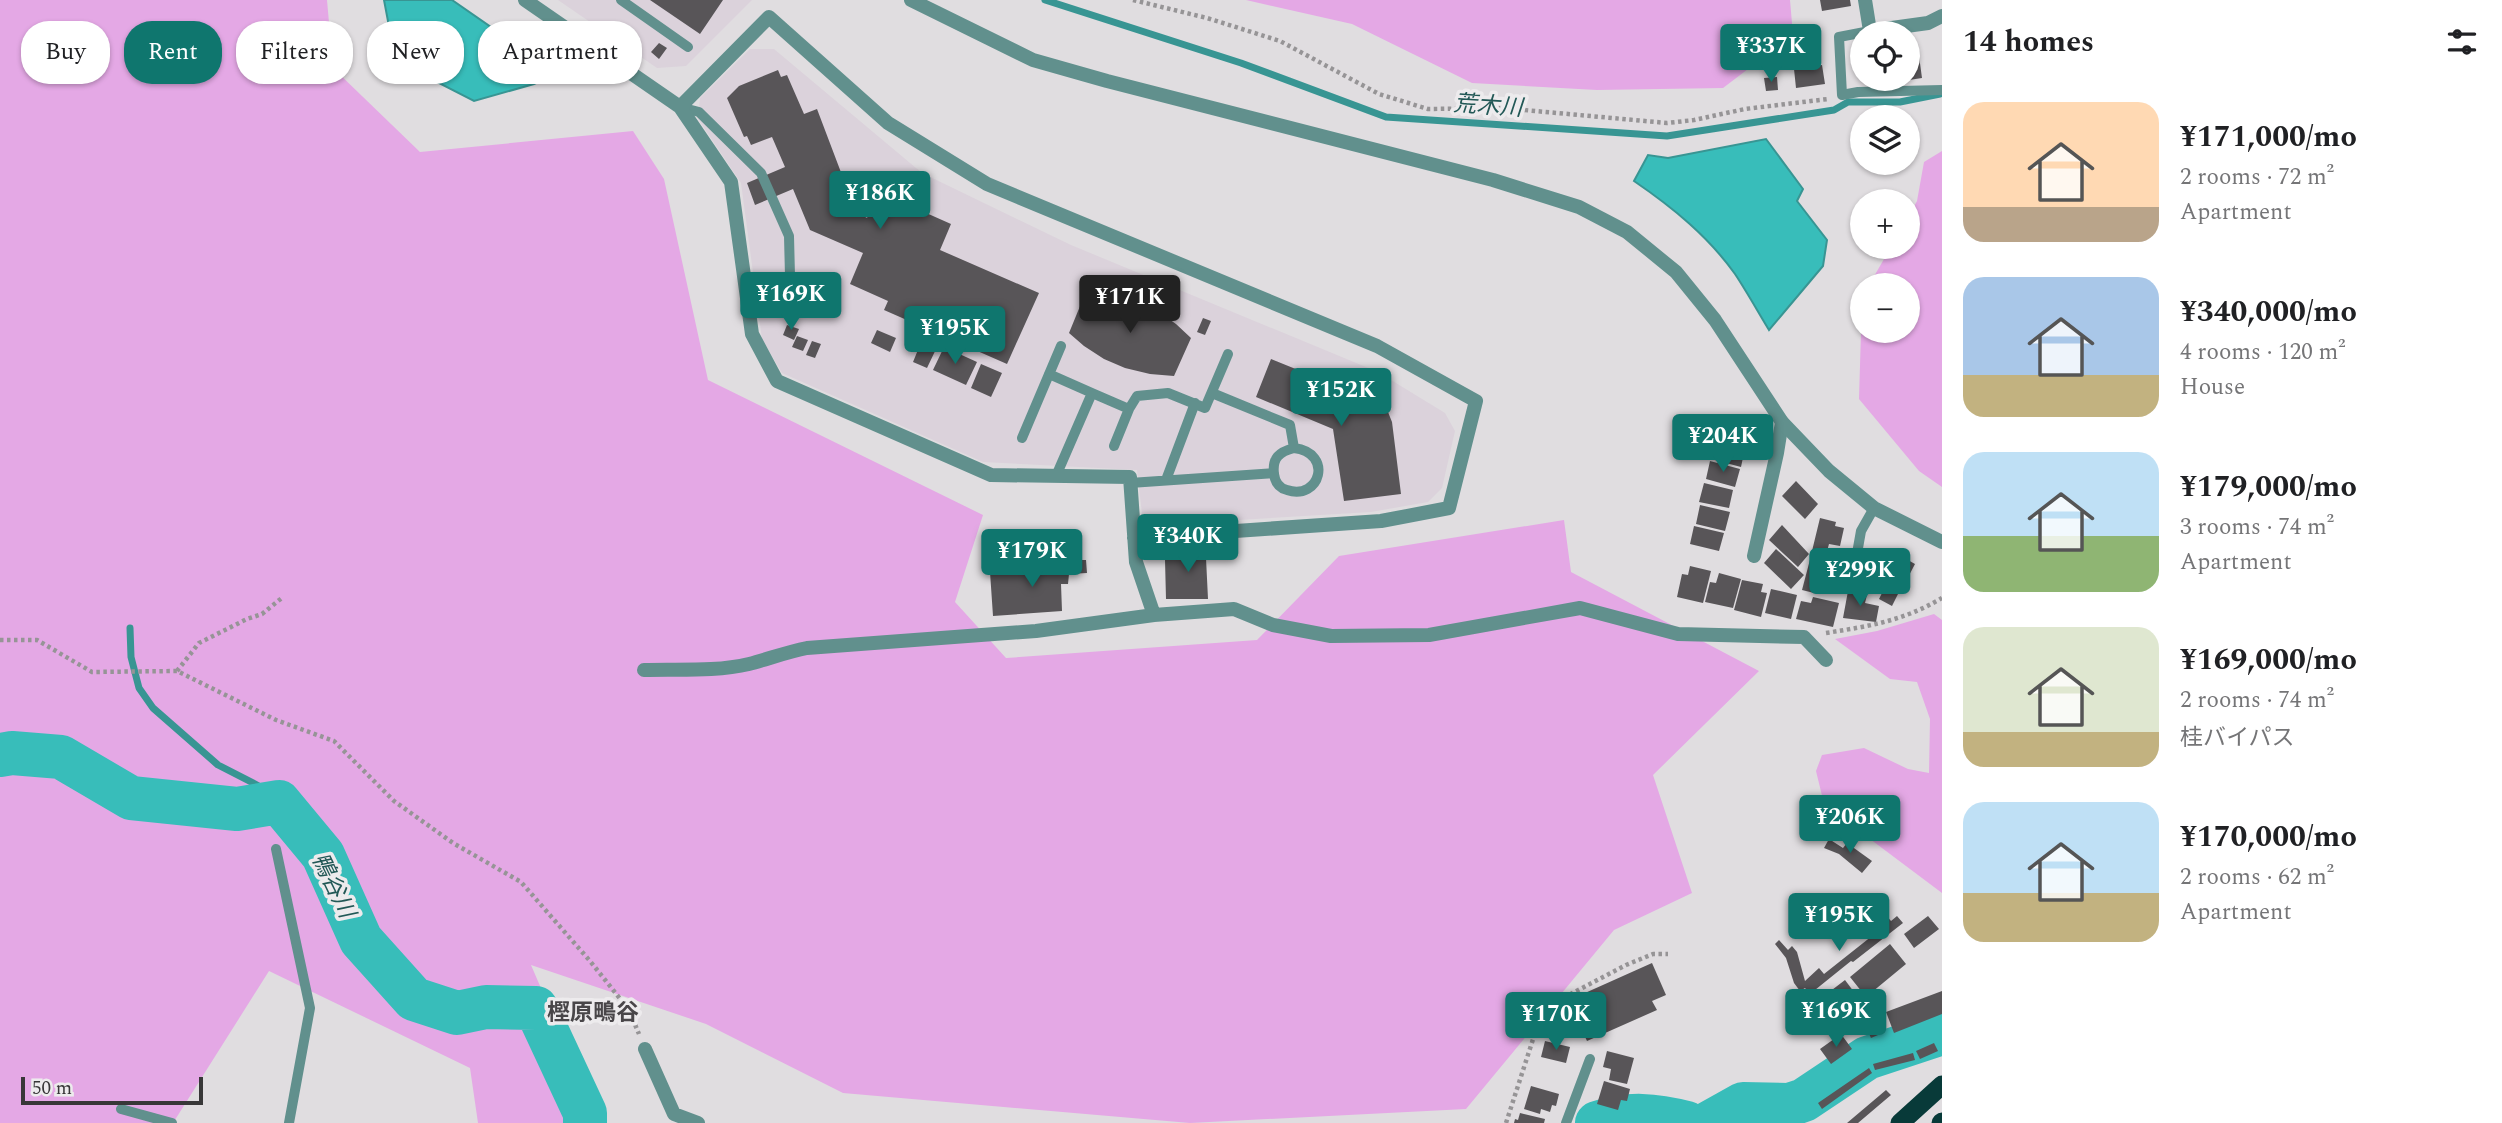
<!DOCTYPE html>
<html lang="en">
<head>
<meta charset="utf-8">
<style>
  :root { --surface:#fff; --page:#f6f6f6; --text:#202124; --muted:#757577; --accent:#0f766e }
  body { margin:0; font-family:Spectral,"Noto Sans JP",serif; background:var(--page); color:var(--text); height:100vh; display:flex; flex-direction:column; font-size:26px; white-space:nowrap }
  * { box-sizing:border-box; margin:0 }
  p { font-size:23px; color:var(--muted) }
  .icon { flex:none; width:38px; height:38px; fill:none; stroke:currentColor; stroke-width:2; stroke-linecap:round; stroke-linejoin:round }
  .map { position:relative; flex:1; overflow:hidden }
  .drawer { display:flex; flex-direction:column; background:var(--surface); width:560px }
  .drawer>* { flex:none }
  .guide { position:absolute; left:21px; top:21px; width:665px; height:63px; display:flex; gap:14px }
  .controls { position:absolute; left:1850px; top:21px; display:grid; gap:14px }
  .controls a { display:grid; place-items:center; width:70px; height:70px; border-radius:50%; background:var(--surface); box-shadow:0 2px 5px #0004; font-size:35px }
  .scale { position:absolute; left:21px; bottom:18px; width:182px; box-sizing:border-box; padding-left:7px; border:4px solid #383738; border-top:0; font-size:19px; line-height:24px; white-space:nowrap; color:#383738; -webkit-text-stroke:5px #edebed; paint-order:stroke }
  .price { position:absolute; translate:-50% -60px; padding:0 16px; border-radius:7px; background:var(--accent); color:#fff; font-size:23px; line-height:46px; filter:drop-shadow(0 2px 4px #0008) }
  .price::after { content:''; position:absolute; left:50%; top:42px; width:21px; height:16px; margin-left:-10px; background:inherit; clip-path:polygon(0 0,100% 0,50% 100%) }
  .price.active { background:#222; color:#fff }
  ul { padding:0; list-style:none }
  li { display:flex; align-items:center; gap:21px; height:175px; padding:0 21px }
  li span { display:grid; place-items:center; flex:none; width:196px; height:140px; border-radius:21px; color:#555 }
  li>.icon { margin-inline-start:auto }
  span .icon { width:84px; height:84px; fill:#fffc; stroke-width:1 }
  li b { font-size:30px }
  h2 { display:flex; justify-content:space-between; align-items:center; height:84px; padding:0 21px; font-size:30px }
  .tag { padding:0 24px; border-radius:28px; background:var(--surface); box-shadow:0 2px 5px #0004; font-size:24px; line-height:63px }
  .tag.active { background:var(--accent); color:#fff }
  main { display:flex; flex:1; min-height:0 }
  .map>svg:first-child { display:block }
  .built { fill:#dbd2db }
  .green { fill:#e4a8e5 }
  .water { fill:#38bdba; stroke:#389593; stroke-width:2 }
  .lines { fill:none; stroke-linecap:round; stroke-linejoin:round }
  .stream { stroke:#389593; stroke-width:7 }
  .river { stroke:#38bdba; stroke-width:44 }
  .building { fill:#585558 }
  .path { stroke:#969496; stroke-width:4.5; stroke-dasharray:3.5 3.5; stroke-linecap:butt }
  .service { stroke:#61908d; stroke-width:10 }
  .minor { stroke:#61908d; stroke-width:14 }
  .tertiary { stroke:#61908d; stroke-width:14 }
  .trunk { stroke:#083a39; stroke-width:19 }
  .labels { text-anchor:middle; stroke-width:7; stroke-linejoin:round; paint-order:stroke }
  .water-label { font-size:23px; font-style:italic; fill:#225856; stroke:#edebed }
  .neighbourhood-label { font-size:23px; font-weight:bold; fill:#494649; stroke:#edebed }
</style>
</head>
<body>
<main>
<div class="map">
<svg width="1942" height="1123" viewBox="0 0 1942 1123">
  <rect width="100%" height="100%" fill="#e0dde0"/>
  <!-- built -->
  <path class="built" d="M 558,0 L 752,0 L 686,66 L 657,68 Z
    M 750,49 L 774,49 L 922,173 L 1071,245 L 1378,372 L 1445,413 L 1455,431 L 1442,488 L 1428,502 L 1371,512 L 1155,525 L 1142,514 L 1137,470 L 983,462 L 782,373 L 762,339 L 741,183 L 698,119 L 700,98 Z"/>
  <!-- green -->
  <path class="green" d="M 0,0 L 327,0 L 333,68 L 420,152 L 633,131 L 664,179 L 708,380 L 983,515 L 955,602 L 1006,658 L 1257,640 L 1339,556 L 1564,520 L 1571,572 L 1759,671 L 1653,775 L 1692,893 L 1614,930 L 1466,1109 L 1190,1123 L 843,1093 L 706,1024 L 531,965 L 599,1123 L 478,1123 L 470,1068 L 269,971 L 173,1123 L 0,1123 Z
    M 1246,0 L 1790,0 L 1793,35 L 1723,88 L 1597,90 L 1472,83 L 1352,24 Z
    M 1942,151 L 1942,487 L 1919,471 L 1859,399 L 1862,298 L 1862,331 L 1908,331 L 1908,285 L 1869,285 L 1891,247 L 1908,247 L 1908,218 L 1917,201 L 1924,162 Z
    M 1934,614 L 1942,620 L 1942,893 L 1854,827 L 1826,812 L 1816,771 L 1822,755 L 1864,748 L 1908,769 L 1929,773 L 1930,719 L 1917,682 L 1890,679 L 1835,639 L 1877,631 Z"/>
  <!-- water -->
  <path class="water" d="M 384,0 L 452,0 L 557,73 L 534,84 L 474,101 L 431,79 L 391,37 Z
    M 1766,139 L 1803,189 L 1797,201 L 1827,240 L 1823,266 L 1769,330 C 1758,312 1747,292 1735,274 C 1708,236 1672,207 1634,181 L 1648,155 L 1668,158 Z"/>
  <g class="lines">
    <!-- stream -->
    <path class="stream" d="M 1045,0 L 1241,63 L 1386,117 L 1667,136 L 1834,110 L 1848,102 L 1900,102 L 1940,94
      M 130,628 L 131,657 L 139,688 L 153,708 L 218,765 L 257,785 L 279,802"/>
    <!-- river -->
    <path class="river" d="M 0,755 L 12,753 L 61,757 L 131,798 L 237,809 L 279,802 L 323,855 L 361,940 L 414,999 L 457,1013 L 486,1007 L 536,1008 L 585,1113 L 585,1123
      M 1597,1123 C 1628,1112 1656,1115 1687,1123
      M 1709,1123 L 1743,1104 L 1789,1105 L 1804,1100 L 1867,1058 L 1936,1035 L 1942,1030"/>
  </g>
  <!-- building -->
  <path class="building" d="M 650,0 L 723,0 L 700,34 Z
    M 1820,0 L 1850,0 L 1851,6 L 1822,11 Z
    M 1908,40 L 1911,40 L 1914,57 L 1919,56 L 1922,78 L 1909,80 Z
    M 659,43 L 667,48 L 659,59 L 651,52 Z
    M 1862,48 L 1862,79 L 1861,79 L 1859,71 L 1856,71 L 1854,60 L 1859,59 L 1857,49 Z
    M 1822,65 L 1825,84 L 1796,88 L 1794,69 Z
    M 778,70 L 781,77 L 787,75 L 804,114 L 817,109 L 856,212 L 867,218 L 879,192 L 951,224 L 940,250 L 1039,293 L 1007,364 L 884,310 L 888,301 L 850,284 L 863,253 L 810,230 L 793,189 L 755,205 L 747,183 L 785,167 L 772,137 L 751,145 L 747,136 L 744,137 L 727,98 L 739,86 Z
    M 1777,77 L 1778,90 L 1766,91 L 1764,78 Z
    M 1085,294 L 1107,294 L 1131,300 L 1156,310 L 1176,324 L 1191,338 L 1174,376 L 1150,374 L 1125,368 L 1104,359 L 1084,346 L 1069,333 Z
    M 1203,318 L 1211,321 L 1205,335 L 1197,332 Z
    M 787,325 L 799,329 L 794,340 L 783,335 Z
    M 877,330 L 896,338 L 890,352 L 871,343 Z
    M 797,336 L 808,340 L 803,351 L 792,347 Z
    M 922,340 L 937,347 L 927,368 L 913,362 Z
    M 812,341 L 821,344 L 815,358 L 806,355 Z
    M 944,347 L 977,362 L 966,385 L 933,370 Z
    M 1271,359 L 1372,400 L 1388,412 L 1392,422 L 1401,494 L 1344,501 L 1333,429 L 1256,397 Z
    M 981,364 L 1002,373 L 991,397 L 971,388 Z
    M 1723,414 L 1745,419 L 1744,426 L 1751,427 L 1746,446 L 1716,438 Z
    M 1715,441 L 1745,448 L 1741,467 L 1711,459 Z
    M 1710,461 L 1740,469 L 1735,487 L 1706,479 Z
    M 1796,481 L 1818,504 L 1805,519 L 1782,496 Z
    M 1704,483 L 1733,490 L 1729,508 L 1699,502 Z
    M 1700,505 L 1730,512 L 1725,531 L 1696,524 Z
    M 1820,518 L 1836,522 L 1835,526 L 1844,528 L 1840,546 L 1829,544 L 1826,555 L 1812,551 Z
    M 1782,525 L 1809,554 L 1798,567 L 1769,540 Z
    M 1694,526 L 1724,533 L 1719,551 L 1690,544 Z
    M 1217,547 L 1217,557 L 1206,558 L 1208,599 L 1166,599 L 1165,560 L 1175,559 L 1176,549 Z
    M 1776,549 L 1804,575 L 1791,589 L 1764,563 Z
    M 1880,551 L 1897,560 L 1899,555 L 1915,564 L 1905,583 L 1872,565 Z
    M 1812,552 L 1827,556 L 1825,563 L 1835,565 L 1829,587 L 1820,585 L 1818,594 L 1802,590 Z
    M 1068,560 L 1086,560 L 1087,573 L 1069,574 L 1068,584 L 1061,584 L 1062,611 L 993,616 L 990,572 L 1068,566 Z
    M 1690,566 L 1711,571 L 1703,603 L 1677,597 L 1682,574 L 1688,575 Z
    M 1870,566 L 1903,584 L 1892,606 L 1879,599 L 1882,593 L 1861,582 Z
    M 1719,573 L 1741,579 L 1733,608 L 1705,602 L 1710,582 L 1716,583 Z
    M 1742,580 L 1763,584 L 1761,592 L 1767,593 L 1761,617 L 1734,610 Z
    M 1771,589 L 1797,595 L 1791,619 L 1765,613 Z
    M 1848,591 L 1867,595 L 1865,603 L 1879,606 L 1876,622 L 1843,618 Z
    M 1813,597 L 1839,603 L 1833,627 L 1796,619 L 1801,601 L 1811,603 Z
    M 1829,839 L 1843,848 L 1847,843 L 1872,861 L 1862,873 L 1839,854 L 1824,848 Z
    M 1880,908 L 1891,921 L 1897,916 L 1903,923 L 1853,962 L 1851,961 L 1810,994 L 1805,988 L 1800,991 L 1794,983 L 1786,958 L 1775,944 L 1779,940 L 1788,950 L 1792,946 L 1797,952 L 1805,981 L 1819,968 L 1824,974 L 1877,932 L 1866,920 Z
    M 1928,916 L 1939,929 L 1914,948 L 1904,934 Z
    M 1890,944 L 1906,964 L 1866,997 L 1850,977 Z
    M 1652,963 L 1666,995 L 1652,1001 L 1657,1010 L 1587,1041 L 1579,1024 L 1573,1027 L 1564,1008 L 1586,998 L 1585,993 Z
    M 1845,980 L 1857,996 L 1841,1008 L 1828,993 Z
    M 1942,991 L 1942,1014 L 1894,1033 L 1886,1012 Z
    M 1556,1021 L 1562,1023 L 1561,1026 L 1574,1028 L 1573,1037 L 1554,1034 Z
    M 1880,1021 L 1885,1032 L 1871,1038 L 1866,1027 Z
    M 1841,1034 L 1852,1049 L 1831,1064 L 1820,1049 Z
    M 1545,1041 L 1570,1047 L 1566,1063 L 1541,1057 Z
    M 1934,1043 L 1938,1051 L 1920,1059 L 1916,1051 Z
    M 1607,1051 L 1634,1058 L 1627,1084 L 1609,1080 L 1611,1069 L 1603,1067 Z
    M 1913,1053 L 1915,1060 L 1875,1070 L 1873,1064 Z
    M 1869,1068 L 1872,1073 L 1822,1109 L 1818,1103 Z
    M 1604,1081 L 1630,1089 L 1627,1101 L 1621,1100 L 1618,1110 L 1597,1104 Z
    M 1531,1086 L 1559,1094 L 1556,1106 L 1552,1105 L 1550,1112 L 1541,1109 L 1540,1114 L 1524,1109 Z
    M 1886,1090 L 1891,1095 L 1858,1123 L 1847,1123 Z
    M 1520,1113 L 1545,1119 L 1544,1123 L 1514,1123 L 1515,1119 L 1518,1120 Z"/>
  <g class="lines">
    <!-- path -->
    <path class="path" d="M 1133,0 L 1207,18 L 1280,41 L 1379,94 L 1428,109 L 1502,108 L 1667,123 L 1694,120 L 1745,109 L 1828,99
      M 1826,633 C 1870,626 1903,621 1942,598
      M 0,640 L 37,640 L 92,672 L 177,671 L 276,720 L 334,741 L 394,801 L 453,843 L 521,882 L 590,961 L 629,1010 L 639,1034
      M 177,671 L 199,643 L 247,619 L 262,614 L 283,597
      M 1506,1123 L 1536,1030 L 1567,996 L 1626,965 L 1653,954 L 1668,954"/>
    <!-- service -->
    <path class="service" d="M 621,0 L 688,47
      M 1870,31 L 1839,37 L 1842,95 L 1858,92 L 1942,90
      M 680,107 L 699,112 L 761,173 L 789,236 L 791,316
      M 1049,374 L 1092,393
      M 1212,393 L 1290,425 L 1294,448 C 1279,452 1272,458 1274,474 C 1275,482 1279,488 1287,490 C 1320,501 1334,453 1294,448
      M 1022,438 L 1061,346
      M 1114,446 L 1129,409
      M 1056,476 L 1092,393 L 1129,409 L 1137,396 L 1168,393 L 1205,408 L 1228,354
      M 1166,480 L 1195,403
      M 1130,483 L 1274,473
      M 1853,576 L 1861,531 L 1874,508
      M 276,849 L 310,1008 L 289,1123
      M 121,1109 L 172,1123
      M 1566,1123 L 1590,1059"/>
    <!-- minor -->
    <path class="minor" d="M 525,0 L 680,107 L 731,182 L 752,334 L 777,381 L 991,475 L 1130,477 L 1136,562 L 1154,615
      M 1865,0 L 1870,31 L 1928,23 L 1942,16
      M 680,107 L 769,17 L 888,123 L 987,184 L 1377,346 L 1476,401 L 1449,508 L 1381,521 L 1134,538
      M 1754,556 L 1777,453 L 1782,422
      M 644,670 C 678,669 716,672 749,664 C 768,659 787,652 807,648 L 1036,631 L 1154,615 L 1234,609 L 1273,625 L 1331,636 L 1429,635 L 1580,608 L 1678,634 L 1804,637 L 1826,660
      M 645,1049 L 674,1114 L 698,1123"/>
    <!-- tertiary -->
    <path class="tertiary" d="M 911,0 L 1033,60 L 1107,81 L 1493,180 L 1579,207 L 1627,232 L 1676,272 L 1715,320 L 1782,422 L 1829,471 L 1874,508 L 1942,542"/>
    <!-- trunk -->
    <path class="trunk" d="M 1900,1123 L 1942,1085
      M 1941,1123 L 1942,1122"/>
  </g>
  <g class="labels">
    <!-- water labels -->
    <g class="water-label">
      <text transform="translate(1488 105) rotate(4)" y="8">荒木川</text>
      <text transform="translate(334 885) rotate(64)" y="8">鴨谷川</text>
    </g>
    <!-- neighbourhood labels -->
    <g class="neighbourhood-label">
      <text x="593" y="1020">樫原鴫谷</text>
    </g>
  </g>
</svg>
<div class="controls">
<a><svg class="icon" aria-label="locate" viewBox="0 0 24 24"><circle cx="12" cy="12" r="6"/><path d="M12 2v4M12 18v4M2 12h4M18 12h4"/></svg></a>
<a><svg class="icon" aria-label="layers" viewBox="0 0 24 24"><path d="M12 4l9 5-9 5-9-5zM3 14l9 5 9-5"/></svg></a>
<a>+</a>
<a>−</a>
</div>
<div class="scale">50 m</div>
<b class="price" style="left:1771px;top:84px">¥337K</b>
<b class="price" style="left:880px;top:231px">¥186K</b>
<b class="price" style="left:791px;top:332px">¥169K</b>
<b class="price active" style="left:1130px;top:335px">¥171K</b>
<b class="price" style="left:955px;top:366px">¥195K</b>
<b class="price" style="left:1341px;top:428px">¥152K</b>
<b class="price" style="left:1723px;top:474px">¥204K</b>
<b class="price" style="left:1188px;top:574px">¥340K</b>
<b class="price" style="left:1032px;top:589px">¥179K</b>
<b class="price" style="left:1860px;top:608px">¥299K</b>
<b class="price" style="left:1850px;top:855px">¥206K</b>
<b class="price" style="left:1839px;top:953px">¥195K</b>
<b class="price" style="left:1836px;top:1049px">¥169K</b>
<b class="price" style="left:1556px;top:1052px">¥170K</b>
<div class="guide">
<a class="tag">Buy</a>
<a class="tag active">Rent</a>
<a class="tag">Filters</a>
<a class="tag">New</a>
<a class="tag">Apartment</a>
</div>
</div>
<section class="drawer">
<h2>14 homes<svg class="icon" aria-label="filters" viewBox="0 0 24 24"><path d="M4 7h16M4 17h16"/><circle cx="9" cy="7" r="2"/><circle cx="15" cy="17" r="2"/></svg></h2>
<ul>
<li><span style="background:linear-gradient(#ffd9b3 75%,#b9a48a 0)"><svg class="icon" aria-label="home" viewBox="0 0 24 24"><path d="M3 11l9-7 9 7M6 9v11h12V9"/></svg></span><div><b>¥171,000/mo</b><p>2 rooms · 72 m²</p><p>Apartment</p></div></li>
<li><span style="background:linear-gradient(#a9c7e8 70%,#c2b280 0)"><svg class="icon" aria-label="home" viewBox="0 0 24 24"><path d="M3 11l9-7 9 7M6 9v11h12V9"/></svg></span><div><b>¥340,000/mo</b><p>4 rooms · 120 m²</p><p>House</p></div></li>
<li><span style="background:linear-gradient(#bfe0f5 60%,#8fb573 0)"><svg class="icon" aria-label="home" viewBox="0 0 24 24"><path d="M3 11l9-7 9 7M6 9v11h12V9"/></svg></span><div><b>¥179,000/mo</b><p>3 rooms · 74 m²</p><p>Apartment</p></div></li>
<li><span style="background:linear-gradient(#dfe7d0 75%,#c2b280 0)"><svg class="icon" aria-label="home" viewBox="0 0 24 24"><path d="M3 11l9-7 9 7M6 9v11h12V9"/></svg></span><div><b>¥169,000/mo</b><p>2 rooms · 74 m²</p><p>桂バイパス</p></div></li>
<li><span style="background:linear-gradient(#bfe0f5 65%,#c2b280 0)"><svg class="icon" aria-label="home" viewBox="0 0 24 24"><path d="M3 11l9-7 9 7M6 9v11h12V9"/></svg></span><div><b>¥170,000/mo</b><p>2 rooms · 62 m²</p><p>Apartment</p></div></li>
</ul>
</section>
</main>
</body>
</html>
